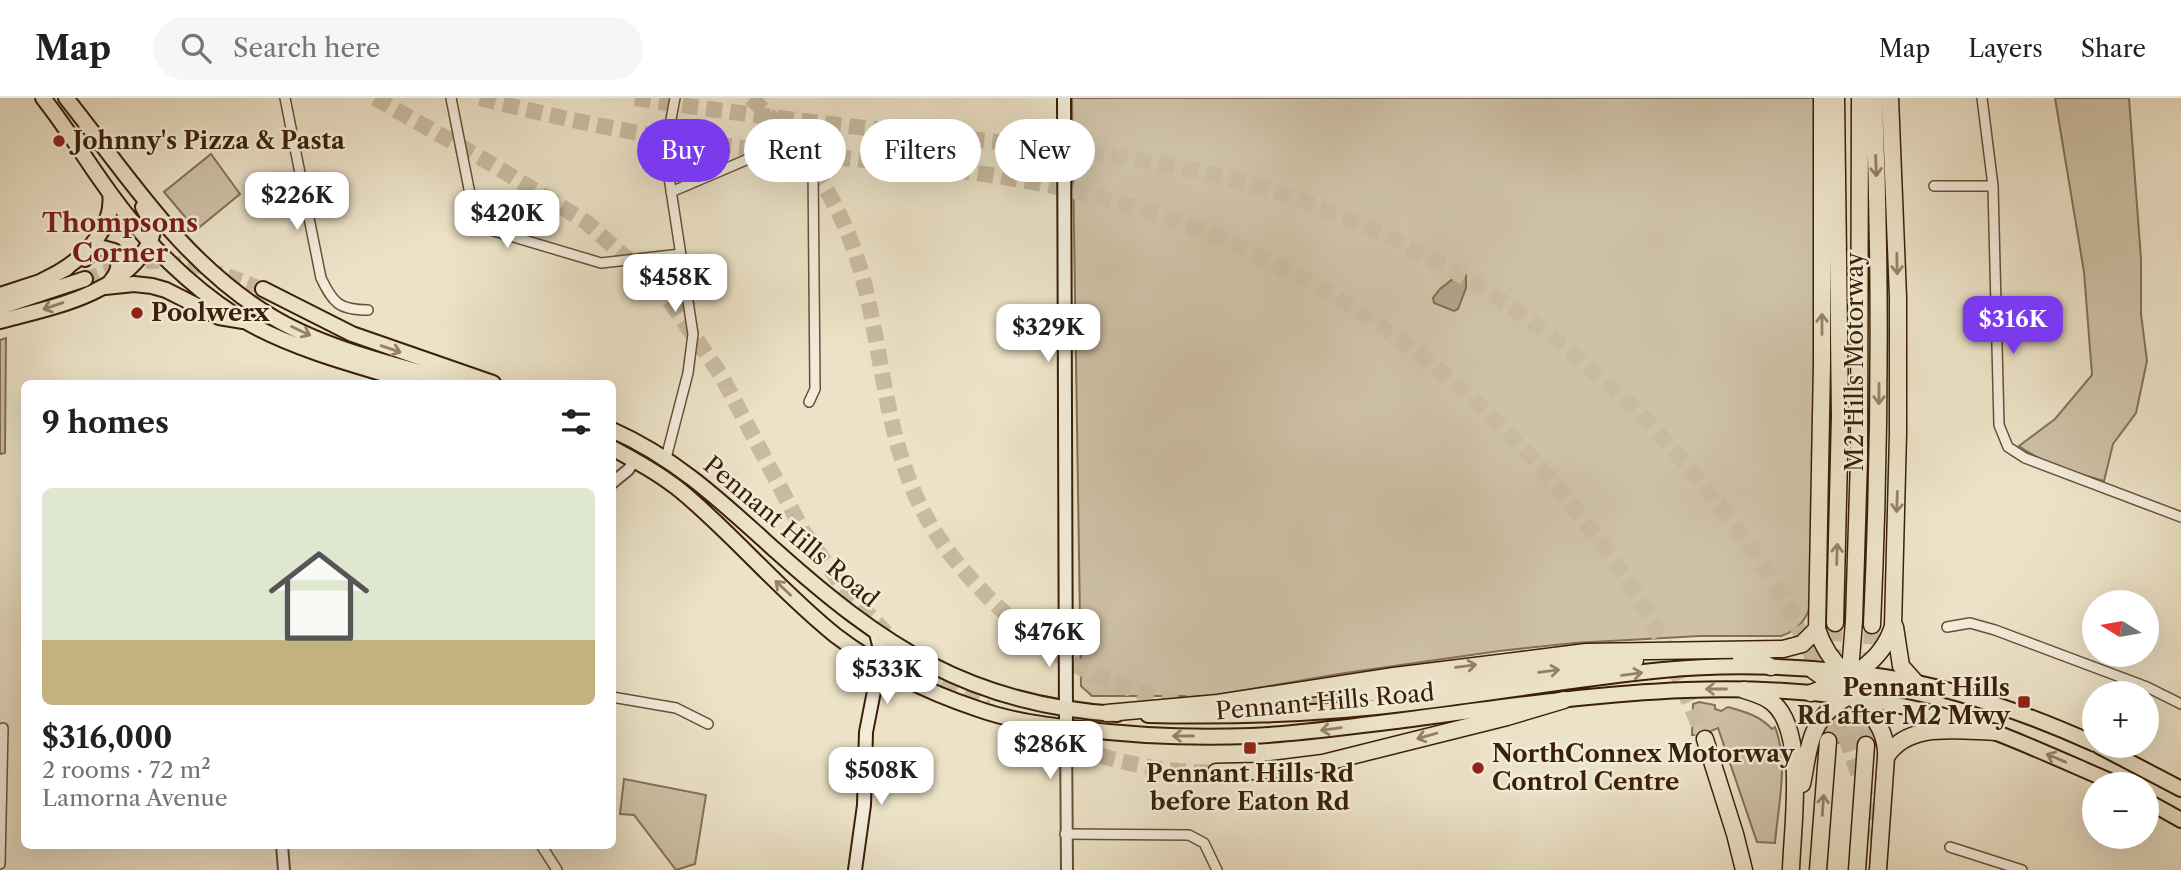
<!DOCTYPE html>
<html lang="en">
<head>
<meta charset="utf-8">
<style>
  :root { --surface:#fff; --page:#f6f6f6; --text:#202124; --muted:#757577; --line:#e0e0e0; --accent:#7c3aed }
  body { margin:0; font-family:"Libre Caslon Text",serif; background:var(--page); color:var(--text); height:100vh; display:flex; flex-direction:column; font-size:26px; white-space:nowrap }
  * { box-sizing:border-box; margin:0 }
  p { font-size:23px; color:var(--muted) }
  .icon { flex:none; width:38px; height:38px; fill:none; stroke:currentColor; stroke-width:2; stroke-linecap:round; stroke-linejoin:round }
  .map { position:relative; flex:1; overflow:hidden }
  .panel { position:absolute; left:21px; top:282px; width:595px; height:469px; display:flex; flex-direction:column; background:var(--surface); border-radius:10px; box-shadow:0 7px 28px #0002 }
  .panel>* { flex:none }
  .banner { position:absolute; left:637px; top:21px; width:665px; height:63px; display:flex; gap:14px }
  .needle { width:46px; rotate:281deg }
  .tools { position:absolute; left:2082px; top:492px; display:grid; gap:14px }
  .tools a { display:grid; place-items:center; width:77px; height:77px; border-radius:50%; background:var(--surface); box-shadow:0 7px 28px #0002; font-size:35px }
  .price { position:absolute; translate:-50% -60px; padding:0 16px; border-radius:14px; background:#fff; color:#222; font-size:23px; line-height:46px; filter:drop-shadow(0 2px 4px #0008) }
  .price::after { content:''; position:absolute; left:50%; top:42px; width:21px; height:16px; margin-left:-10px; background:inherit; clip-path:polygon(0 0,100% 0,50% 100%) }
  .price.current { background:var(--accent); color:#fff }
  ul { padding:0; list-style:none }
  li { display:grid; align-content:center; gap:14px; height:371px; padding:0 21px }
  li span { display:grid; place-items:center; height:217px; border-radius:10px; color:#555 }
  li>.icon { margin-inline-start:auto }
  span .icon { width:126px; height:126px; fill:#fffc; stroke-width:1 }
  li b { font-size:30px }
  h2 { display:flex; justify-content:space-between; align-items:center; height:84px; padding:0 21px; font-size:30px }
  .pill { padding:0 24px; border-radius:32px; background:var(--surface); box-shadow:0 7px 28px #0002; font-size:24px; line-height:63px }
  .pill.current { background:var(--accent); color:#fff }
  header { display:flex; align-items:center; gap:42px; box-sizing:border-box; height:98px; padding:0 35px; background:var(--surface); border-bottom:2px solid var(--line) }
  header strong { font-size:33px }
  nav { display:flex; gap:38px; margin-inline-start:auto; font-size:24px }
  .search { width:490px; height:63px; background:var(--page); display:flex; align-items:center; gap:18px; box-sizing:border-box; padding:0 24px; border-radius:38px; color:var(--muted); font-size:26px }
  .map>svg:first-child { display:block }
  .green { fill:#cec1a6; stroke:#857056; stroke-width:2 }
  .water { fill:#b0a085; stroke:#826d52; stroke-width:2 }
  .lines { fill:none; stroke-linecap:round; stroke-linejoin:round }
  .primary-tunnel { stroke:#c9bba0; stroke-width:14; stroke-dasharray:14 7; stroke-linecap:butt }
  .motorway-tunnel { stroke:#c9bba0; stroke-width:16; stroke-dasharray:16 8; stroke-linecap:butt }
  .minor-casing { stroke:#685036; stroke-width:12 }
  .tertiary-casing { stroke:#685036; stroke-width:14 }
  .secondary-casing { stroke:#3c2006; stroke-width:16 }
  .primary-casing { stroke:#3c2006; stroke-width:18 }
  .trunk-casing { stroke:#3c2006; stroke-width:18 }
  .motorway-casing { stroke:#3c2006; stroke-width:19 }
  .minor { stroke:#f3ecdb; stroke-width:9 }
  .tertiary { stroke:#f3ecdb; stroke-width:10 }
  .secondary { stroke:#f3ecdb; stroke-width:12 }
  .primary { stroke:#ece2c7; stroke-width:14 }
  .trunk { stroke:#ece2c7; stroke-width:14 }
  .motorway { stroke:#ece2c7; stroke-width:16 }
  .oneway { stroke:#948166 }
  .poi-dot { fill:#8f2418; stroke:#f3ecdb; stroke-width:2.5 }
  .labels { text-anchor:middle; stroke-width:5; stroke-linejoin:round; paint-order:stroke }
  .poi-label { font-size:24px; font-weight:bold; fill:#3c2006; stroke:#f3ecdb; text-anchor:start }
  .street-label { font-size:24px; fill:#3c2006; stroke:#f3ecdb }
  .neighbourhood-label { font-size:26px; font-weight:bold; fill:#7a1f14; stroke:#f3ecdb }
</style>
</head>
<body>
<header>
<strong>Map</strong>
<div class="search"><svg class="icon" aria-label="search" viewBox="0 0 24 24"><circle cx="10" cy="10" r="6"/><path d="M15 15l6 6"/></svg>Search here</div>
<nav><a>Map</a><a>Layers</a><a>Share</a></nav>
</header>
<div class="map">
<svg width="2181" height="772" viewBox="0 0 2181 772">
  <rect width="100%" height="100%" fill="#ece2c7"/>
  <filter id="stains"><feTurbulence type="fractalNoise" baseFrequency=".00286" numOctaves="4"/><feColorMatrix values="0 0 0 0 .2 0 0 0 0 .09 0 0 0 0 .02 0 0 0 .5 -.17"/></filter>
  <radialGradient id="worn" r=".72"><stop offset=".6" stop-color="#630" stop-opacity="0"/><stop offset="1" stop-color="#630" stop-opacity=".3"/></radialGradient>
  <!-- green -->
  <path class="green" d="M 1072,0 L 1815,0 L 1813,501 C 1807,520 1800,532 1781,538 L 1700,538 L 1574,545 L 1499,553 L 1345,575 L 1210,598 L 1092,598 L 1081,588 Z
    M 2055,0 L 2129,0 L 2141,161 L 2141,216 L 2147,263 L 2136,315 L 2113,346 L 2104,383 C 2075,375 2044,366 2019,348 L 2055,321 L 2092,277 L 2084,174 Z
    M 211,56 L 240,96 L 196,132 L 164,94 Z
    M 6,240 L 5,355 L 0,356 L 0,242 Z
    M 1699,604 L 1715,607 L 1715,611 L 1721,613 L 1728,609 C 1746,614 1760,618 1772,631 L 1775,629 C 1789,665 1778,708 1775,745 L 1757,744 L 1718,630 L 1701,637 L 1692,637 L 1693,606 Z
    M 1831,620 L 1862,627 L 1869,626 L 1875,634 L 1879,648 L 1815,643 Z
    M 624,681 L 706,697 L 695,766 L 676,772 L 634,717 L 620,716 Z"/>
  <!-- water -->
  <path class="water" d="M 1460,175 L 1466,176 L 1466,190 L 1458,211 L 1454,213 L 1434,205 L 1433,200 L 1440,191 Z"/>
  <g class="lines">
    <!-- primary-tunnel -->
    <path class="primary-tunnel" d="M 85,181 C 98,176 112,170 126,167 C 168,156 224,174 263,191"/>
    <!-- motorway-tunnel -->
    <path class="motorway-tunnel" d="M 375,0 L 495,68 L 586,124 L 662,192 L 721,277 L 803,433 L 843,489 L 886,535
      M 480,0 C 557,20 634,36 712,46 C 827,61 944,65 1057,89 C 1269,134 1458,254 1588,428 C 1613,461 1638,496 1657,533 C 1675,567 1689,605 1705,641
      M 635,0 C 749,18 864,30 980,42 C 1071,52 1164,61 1252,87 C 1437,140 1604,254 1719,408 C 1733,427 1749,445 1761,465 C 1802,530 1834,600 1857,672 C 1865,695 1873,717 1878,741
      M 751,0 C 810,56 847,112 866,193 C 881,256 886,323 910,384 C 933,445 977,492 1026,534 C 1071,571 1137,600 1195,604
      M 926,566 L 970,601 L 987,610
      M 1832,567 L 1835,525
      M 1870,570 L 1872,527
      M 1235,607 L 1259,607 L 1307,598 L 1364,594
      M 1010,622 C 1065,651 1154,678 1216,674
      M 1866,647 L 1868,603"/>
    <!-- minor casing -->
    <g class="minor-casing">
      <path id="minor" d="M 285,0 L 321,180 C 333,205 339,212 368,212
        M 451,0 L 474,116 L 479,125 L 487,131 L 601,165 L 681,156
        M 1982,0 L 1993,88 L 1999,327 L 2008,349 L 2025,360 L 2181,419
        M 1934,88 L 1993,88
        M 671,94 L 781,47 L 807,50 L 813,66 L 815,291 L 809,304
        M 666,360 L 688,275 L 693,236 L 665,53 L 675,0
        M 1947,529 L 1970,525 L 1995,532 L 2147,589 L 2181,606
        M 612,599 L 676,610 L 708,626
        M 1065,736 L 1189,737 L 1204,745 L 1217,772
        M 541,747 L 557,772
        M 1950,749 L 2022,772
        M 0,766 L 3,630"/>
    </g>
    <!-- tertiary casing -->
    <g class="tertiary-casing">
      <path id="tertiary" d="M 612,385 L 628,372 L 635,362
        M 1066,630 L 1067,772
        M 282,747 L 284,772"/>
    </g>
    <!-- secondary casing -->
    <g class="secondary-casing">
      <path id="secondary" d="M 1064,0 L 1066,630
        M 855,772 L 864,707 L 866,634 L 876,583 L 883,563 L 876,535"/>
    </g>
    <!-- primary casing -->
    <g class="primary-casing">
      <path id="primary" d="M 85,161 L 99,149 L 114,153 C 121,163 119,174 111,183
        M 263,191 L 352,236 L 493,285
        M 0,197 L 40,184 L 67,170
        M 0,209 L 85,181
        M 0,223 C 53,209 121,197 150,144"/>
    </g>
    <!-- trunk casing -->
    <g class="trunk-casing">
      <path id="trunk" d="M 43,0 C 74,39 98,83 130,121 C 161,160 207,202 250,226 C 302,254 359,268 415,285
        M 66,0 C 129,79 181,163 269,217 C 324,251 397,267 459,285
        M 143,109 L 154,130 L 150,144
        M 59,174 C 85,159 115,128 110,95
        M 105,189 L 134,186 L 152,188 L 166,192 L 219,219 L 243,223
        M 612,332 C 676,360 724,406 775,452 C 881,547 969,607 1117,616
        M 612,350 C 636,363 660,376 681,393 C 735,438 780,493 835,537 C 878,570 927,594 978,611 C 1012,623 1046,627 1081,631 C 1137,638 1195,640 1251,638 C 1294,636 1337,630 1380,625 C 1482,612 1584,596 1686,592 C 1789,588 1900,599 1997,635 C 2038,651 2077,669 2117,686
        M 1148,617 C 1236,619 1324,616 1411,605 C 1495,595 1579,580 1663,572 C 1731,565 1816,568 1884,579 C 1957,590 2028,616 2095,646
        M 2099,648 L 2181,691
        M 2147,703 L 2181,722"/>
    </g>
    <!-- motorway casing -->
    <g class="motorway-casing">
      <path id="motorway" d="M 1822,0 L 1822,265 L 1817,531 C 1829,570 1859,587 1893,607
        M 1835,525 L 1840,318 L 1836,0
        M 1872,527 C 1880,352 1881,176 1874,0
        M 1895,529 L 1901,568 L 1917,586
        M 1741,560 L 1754,560 L 1771,569
        M 1813,572 C 1844,595 1888,614 1886,659 L 1878,772
        M 1744,592 C 1754,595 1765,598 1773,605 C 1807,634 1792,730 1791,772
        M 1364,594 L 1384,594 L 1635,562
        M 1811,595 C 1846,583 1882,566 1893,528 L 1898,336 L 1898,199 L 1890,0
        M 1848,598 L 1854,523 L 1859,361 L 1860,0
        M 1107,615 L 1218,605 L 1394,578 L 1586,554 L 1783,551 L 1802,546 L 1817,531
        M 1705,641 L 1735,736 L 1744,772
        M 1886,659 C 1908,623 1960,633 1995,634
        M 1216,674 L 1259,673 L 1323,665 L 1507,619 L 1564,602
        M 1802,686 C 1806,669 1807,648 1815,632 C 1829,601 1868,587 1899,582
        M 1818,772 L 1828,643
        M 1857,772 L 1866,647"/>
    </g>
    <!-- minor -->
    <use href="#minor" class="minor"/>
    <!-- tertiary -->
    <use href="#tertiary" class="tertiary"/>
    <!-- secondary -->
    <use href="#secondary" class="secondary"/>
    <!-- primary -->
    <use href="#primary" class="primary"/>
    <!-- trunk -->
    <use href="#trunk" class="trunk"/>
    <!-- motorway -->
    <use href="#motorway" class="motorway"/>
  </g>
  <!-- one-way arrows -->
  <defs><path id="oneway-shaft" d="M-6 0H5M1.5-3L5.5 0L1.5 3" fill="none" stroke-width="1.6" stroke-linecap="round" stroke-linejoin="round" transform="scale(1.75)"/></defs>
  <g class="oneway">
    <use href="#oneway-shaft" transform="translate(1876 68) rotate(88)"/>
    <use href="#oneway-shaft" transform="translate(1897 166) rotate(89)"/>
    <use href="#oneway-shaft" transform="translate(53 208) rotate(161)"/>
    <use href="#oneway-shaft" transform="translate(1822 226) rotate(-90)"/>
    <use href="#oneway-shaft" transform="translate(301 233) rotate(25)"/>
    <use href="#oneway-shaft" transform="translate(391 251) rotate(19)"/>
    <use href="#oneway-shaft" transform="translate(1879 296) rotate(90)"/>
    <use href="#oneway-shaft" transform="translate(1897 404) rotate(92)"/>
    <use href="#oneway-shaft" transform="translate(1837 456) rotate(-88)"/>
    <use href="#oneway-shaft" transform="translate(783 490) rotate(-137)"/>
    <use href="#oneway-shaft" transform="translate(1466 568) rotate(-7)"/>
    <use href="#oneway-shaft" transform="translate(1549 573) rotate(-7)"/>
    <use href="#oneway-shaft" transform="translate(1632 576) rotate(-8)"/>
    <use href="#oneway-shaft" transform="translate(1716 591) rotate(-180)"/>
    <use href="#oneway-shaft" transform="translate(1331 631) rotate(173)"/>
    <use href="#oneway-shaft" transform="translate(1183 638) rotate(-180)"/>
    <use href="#oneway-shaft" transform="translate(1427 638) rotate(164)"/>
    <use href="#oneway-shaft" transform="translate(2056 660) rotate(-157)"/>
    <use href="#oneway-shaft" transform="translate(1823 707) rotate(-86)"/>
  </g>
  <!-- markers -->
  <g class="poi-dot">
    <circle cx="59" cy="43" r="7"/>
    <circle cx="137" cy="215" r="7"/>
    <rect x="2017" y="597" width="14" height="14" rx="3.5"/>
    <rect x="1243" y="643" width="14" height="14" rx="3.5"/>
    <circle cx="1478" cy="670" r="7"/>
  </g>
  <g class="labels">
    <!-- poi labels -->
    <g class="poi-label">
      <text x="73" y="51">Johnny's Pizza &amp; Pasta</text>
      <text x="151" y="223">Poolwerx</text>
      <text x="2010" y="598" text-anchor="end">Pennant Hills<tspan x="2010" dy="28">Rd after M2 Mwy</tspan></text>
      <text x="1492" y="664">NorthConnex Motorway<tspan x="1492" dy="28">Control Centre</tspan></text>
      <text x="1250" y="684" text-anchor="middle">Pennant Hills Rd<tspan x="1250" dy="28">before Eaton Rd</tspan></text>
    </g>
    <!-- street labels -->
    <g class="street-label">
      <text transform="translate(1855 264) rotate(-90)" y="8">M2 Hills Motorway</text>
      <text transform="translate(791 434) rotate(40)" y="8">Pennant Hills Road</text>
      <text transform="translate(1325 604) rotate(-5)" y="8">Pennant Hills Road</text>
    </g>
    <!-- neighbourhood labels -->
    <g class="neighbourhood-label">
      <text x="120" y="134">Thompsons<tspan x="120" dy="30">Corner</tspan></text>
    </g>
  </g>
  <rect width="100%" height="100%" filter="url(#stains)"/>
  <rect width="100%" height="100%" fill="url(#worn)"/>
</svg>
<div class="tools">
<a><svg class="needle" viewBox="-14 -14 28 28"><path d="M0-13l5 13h-10z" fill="#e53935"/><path d="M0 13l5-13h-10z" fill="#757577"/></svg></a>
<a>+</a>
<a>−</a>
</div>
<b class="price" style="left:297px;top:134px">$226K</b>
<b class="price" style="left:507px;top:152px">$420K</b>
<b class="price" style="left:675px;top:216px">$458K</b>
<b class="price current" style="left:2013px;top:258px">$316K</b>
<b class="price" style="left:1048px;top:266px">$329K</b>
<b class="price" style="left:1049px;top:571px">$476K</b>
<b class="price" style="left:887px;top:608px">$533K</b>
<b class="price" style="left:1050px;top:683px">$286K</b>
<b class="price" style="left:881px;top:709px">$508K</b>
<div class="banner">
<a class="pill current">Buy</a>
<a class="pill">Rent</a>
<a class="pill">Filters</a>
<a class="pill">New</a>
</div>
<section class="panel">
<h2>9 homes<svg class="icon" aria-label="filters" viewBox="0 0 24 24"><path d="M4 7h16M4 17h16"/><circle cx="9" cy="7" r="2"/><circle cx="15" cy="17" r="2"/></svg></h2>
<ul>
<li><span style="background:linear-gradient(#dfe7d0 70%,#c2b280 0)"><svg class="icon" aria-label="home" viewBox="0 0 24 24"><path d="M3 11l9-7 9 7M6 9v11h12V9"/></svg></span><div><b>$316,000</b><p>2 rooms · 72 m²</p><p>Lamorna Avenue</p></div></li>
</ul>
</section>
</div>
</body>
</html>
